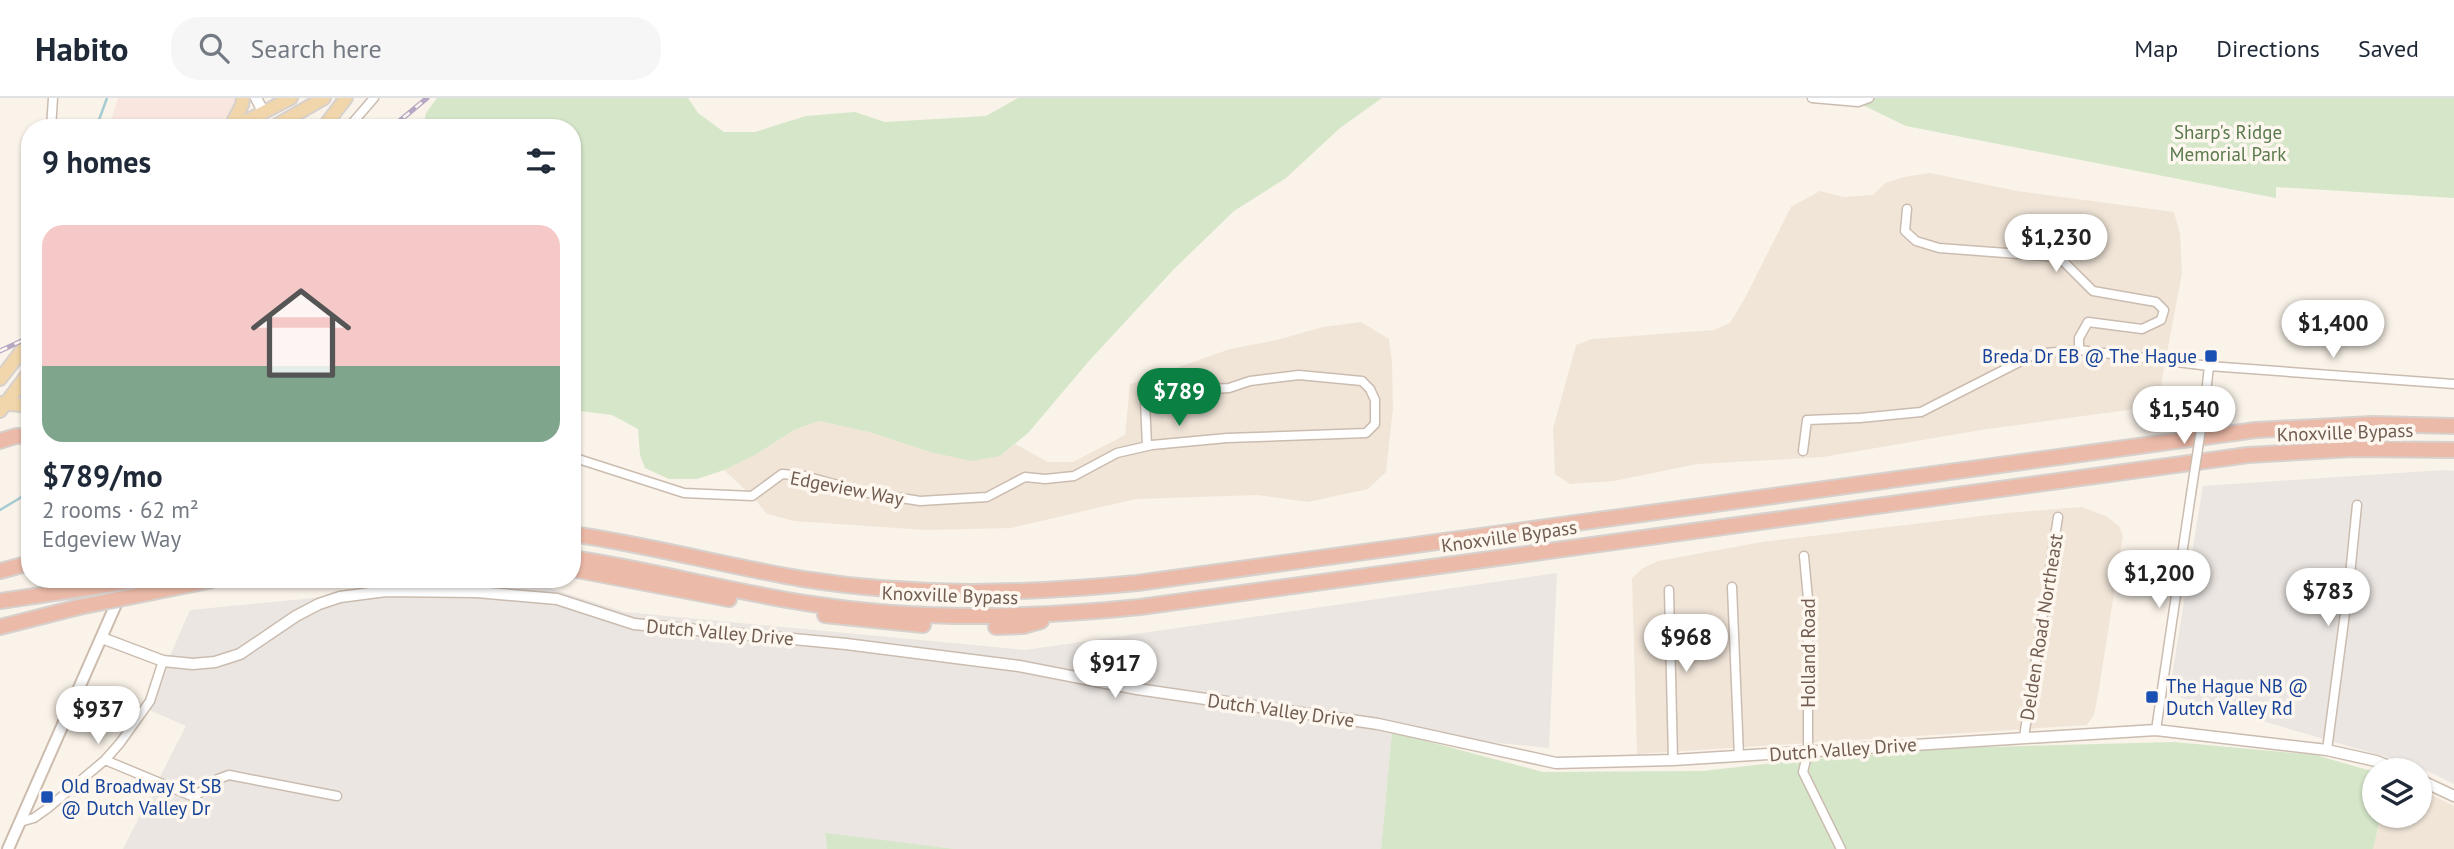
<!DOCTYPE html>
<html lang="en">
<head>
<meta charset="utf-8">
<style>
  :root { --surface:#fff; --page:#f6f6f7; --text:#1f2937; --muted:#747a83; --line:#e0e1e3; --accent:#0b8043 }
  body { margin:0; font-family:"PT Sans",sans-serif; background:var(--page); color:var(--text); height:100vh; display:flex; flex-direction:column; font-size:26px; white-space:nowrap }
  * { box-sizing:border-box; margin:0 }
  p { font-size:23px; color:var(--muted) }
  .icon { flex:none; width:38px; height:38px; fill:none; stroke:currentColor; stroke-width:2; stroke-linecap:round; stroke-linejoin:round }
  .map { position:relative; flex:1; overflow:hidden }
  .side { position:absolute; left:21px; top:21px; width:560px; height:469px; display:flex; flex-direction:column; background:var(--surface); border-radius:28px; box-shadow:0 2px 5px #0004 }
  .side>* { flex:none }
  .tools { position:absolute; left:2362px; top:660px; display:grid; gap:14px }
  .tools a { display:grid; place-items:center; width:70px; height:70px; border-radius:50%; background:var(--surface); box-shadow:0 2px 5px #0004; font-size:35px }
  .price { position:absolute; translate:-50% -60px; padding:0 16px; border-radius:24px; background:#fff; color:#222; font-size:23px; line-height:46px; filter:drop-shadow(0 2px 4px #0008) }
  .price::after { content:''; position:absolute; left:50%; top:42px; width:21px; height:16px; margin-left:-10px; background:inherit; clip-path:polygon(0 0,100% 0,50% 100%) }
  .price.active { background:var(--accent); color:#fff }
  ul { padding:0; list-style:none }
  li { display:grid; align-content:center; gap:14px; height:371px; padding:0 21px }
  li+li { border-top:2px solid var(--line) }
  li span { display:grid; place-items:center; height:217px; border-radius:21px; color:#555 }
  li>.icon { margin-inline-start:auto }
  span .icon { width:126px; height:126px; fill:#fffc; stroke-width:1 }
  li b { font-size:30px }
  h2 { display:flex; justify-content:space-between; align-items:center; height:84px; padding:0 21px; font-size:30px }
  header { display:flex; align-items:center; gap:42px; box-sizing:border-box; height:98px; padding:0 35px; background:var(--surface); border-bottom:2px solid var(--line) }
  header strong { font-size:33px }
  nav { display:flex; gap:38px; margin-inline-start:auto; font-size:24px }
  .search { width:490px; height:63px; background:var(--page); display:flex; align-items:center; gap:18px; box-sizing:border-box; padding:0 24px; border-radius:28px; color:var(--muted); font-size:26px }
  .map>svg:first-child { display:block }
  .residential { fill:#f1e5d8 }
  .commercial { fill:#f9e6de }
  .industrial { fill:#ebe6e2 }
  .green { fill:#d5e6c9 }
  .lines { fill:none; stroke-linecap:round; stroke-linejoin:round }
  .stream { stroke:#a7cbd2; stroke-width:2.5 }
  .minor-casing { stroke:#cbbcb0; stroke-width:11 }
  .tertiary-casing { stroke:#cbbcb0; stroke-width:13 }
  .secondary-casing { stroke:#cdbcae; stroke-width:14 }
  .primary-casing { stroke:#d7d1ce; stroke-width:16 }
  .motorway-casing { stroke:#d7d1ce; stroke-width:18 }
  .minor { stroke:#fff; stroke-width:8 }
  .tertiary { stroke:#fff; stroke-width:10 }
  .secondary { stroke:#fff; stroke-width:10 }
  .primary { stroke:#f0d6aa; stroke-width:12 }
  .motorway { stroke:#ecbaa8; stroke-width:14 }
  .rail-casing { stroke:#b6a8c3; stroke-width:5 }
  .rail { stroke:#fdf7ef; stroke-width:2.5; stroke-dasharray:8; stroke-linecap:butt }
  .minor-bridge-casing { stroke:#cbbcb0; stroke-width:11; stroke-linecap:butt }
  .motorway-bridge-casing { stroke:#d7d1ce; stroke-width:18; stroke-linecap:butt }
  .minor-bridge { stroke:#fff; stroke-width:8 }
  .motorway-bridge { stroke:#ecbaa8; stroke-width:14 }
  .transit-dot { fill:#1a4fb4; stroke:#fdf7ef; stroke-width:2.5 }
  .labels { text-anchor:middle; stroke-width:7; stroke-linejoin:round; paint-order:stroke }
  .park-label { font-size:19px; fill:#5a7a4d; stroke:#fdf7ef }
  .transit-label { font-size:19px; fill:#164399; stroke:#fdf7ef; text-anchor:start }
  .street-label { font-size:19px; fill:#715c50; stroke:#fdf7ef }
</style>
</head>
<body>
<header>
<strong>Habito</strong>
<div class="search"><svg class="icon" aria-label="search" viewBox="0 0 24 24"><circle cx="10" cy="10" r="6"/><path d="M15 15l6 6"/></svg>Search here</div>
<nav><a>Map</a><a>Directions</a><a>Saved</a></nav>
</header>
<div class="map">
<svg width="2454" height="751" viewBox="0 0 2454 751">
  <rect width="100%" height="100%" fill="#faf3e9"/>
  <!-- residential -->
  <path class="residential" d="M 1930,75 L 2017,93 L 2174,114 L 2180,136 L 2182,175 L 2157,308 L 1987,331 L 1823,359 L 1697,366 L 1614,383 L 1570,386 L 1555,376 L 1553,331 L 1576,247 L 1592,241 L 1714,232 L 1730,225 L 1745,200 L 1791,109 L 1820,93 L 1844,99 L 1873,97 L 1885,85 L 1904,79 Z
    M 1361,224 L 1389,241 L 1392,264 L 1393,310 L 1386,374 L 1368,391 L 1308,404 L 1257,397 L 1136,401 L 1011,430 L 926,432 L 794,423 L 767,416 L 752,398 L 724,372 L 755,357 L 794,332 L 819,323 L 869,334 L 930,354 L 1000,358 L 1015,346 L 1048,364 L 1073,364 L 1125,337 L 1130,286 L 1230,251 L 1277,242 L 1323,229 Z
    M 2082,409 L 2106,418 L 2119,428 L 2123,438 L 2099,591 L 2094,617 L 2087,627 L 1637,656 L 1632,480 L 1643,470 L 1658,463 L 1762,444 L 2007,415 Z
    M 2420,691 L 2454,708 L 2454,751 L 2373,751 L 2381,718 L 2420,718 Z"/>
  <!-- commercial -->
  <path class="commercial" d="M 118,0 L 256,0 L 210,30 L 109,30 Z"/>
  <!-- industrial -->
  <path class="industrial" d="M 2444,372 L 2454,373 L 2454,686 L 2417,668 L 2169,596 L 2203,388 Z
    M 1557,475 L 1549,650 L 1392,634 L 1381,751 L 955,751 L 825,736 L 827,751 L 123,751 L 186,628 L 147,611 L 190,512 L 490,483 L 543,488 L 625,514 L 1025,552 Z"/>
  <!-- green -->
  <path class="green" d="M 437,0 L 688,0 L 698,15 L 724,34 L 755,34 L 806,18 L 855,14 L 885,24 L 986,18 L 1018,0 L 1382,0 L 1340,30 L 1286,80 L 1234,113 L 1174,171 L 1089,263 L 1028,335 L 1000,358 L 972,363 L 930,354 L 869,334 L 819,323 L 794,332 L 755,357 L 724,372 L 697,381 L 669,381 L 645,370 L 640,357 L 638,331 L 612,317 L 572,312 L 572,30 L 423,30 L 426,15 Z
    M 1848,0 L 2454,0 L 2454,100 L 2276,89 L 2276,100 L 1906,28 Z
    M 1392,634 L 1543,674 L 1703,673 L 1791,663 L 1951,650 L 2174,644 L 2315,657 L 2375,674 L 2375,718 L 2381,718 L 2373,751 L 1381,751 Z
    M 825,735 L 955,751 L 827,751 Z"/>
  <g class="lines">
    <!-- stream -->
    <path class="stream" d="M 96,30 L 107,0
      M 0,412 L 20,400 L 30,389"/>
    <!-- minor casing -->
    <g class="minor-casing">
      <path id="minor" d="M 1812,0 L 1858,4 L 1869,0
        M 51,30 L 53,0
        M 348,30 L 374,0
        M 1907,111 L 1905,133 L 1916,143 L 1939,150 L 2059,159 L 2093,193 L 2156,204 L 2164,212 L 2161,222 L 2142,231 L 2088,224 L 2079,240 L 2079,252
        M 2205,305 L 2209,268
        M 1803,353 L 1807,322 L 1860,320 L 1921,314 L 2035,256 L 2079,252 L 2209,268 L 2454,286
        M 572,359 L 684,395 L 752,398 L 782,376 L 805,378 L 863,394 L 920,403 L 987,399 L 1025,379 L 1045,381 L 1074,378 L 1117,355 L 1152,347 L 1227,340 L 1366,335 L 1375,326 L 1375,302 L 1370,291 L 1362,283 L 1299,277 L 1250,283 L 1229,290 L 1154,294 L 1145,302 L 1147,348
        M 1804,458 L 1808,501 L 1808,653 L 1803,674 L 1841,751
        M 1732,489 L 1739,658
        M 1669,492 L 1673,662
        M 2156,632 L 2191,396
        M 2024,639 L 2058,419
        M 2327,652 L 2350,477 L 2357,407
        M 105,662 L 194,699 L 218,681 L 229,677 L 337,698
        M 20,724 L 34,720 L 48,710 L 105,662 L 120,645 L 150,603 L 163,563"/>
    </g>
    <!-- tertiary casing -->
    <g class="tertiary-casing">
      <path id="tertiary" d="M 256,0 L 264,15
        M 102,540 L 163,563 L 193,566 L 215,564 L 240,556 L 296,518 L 319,506 L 340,499 L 386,493 L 477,494 L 557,501 L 634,526 L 846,546 L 1019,568 L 1137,591 L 1378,626 L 1556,665 L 1673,662 L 2156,632 L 2327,652 L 2376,663 L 2399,672
        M 2420,682 L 2454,698"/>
    </g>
    <!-- secondary casing -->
    <g class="secondary-casing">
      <path id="secondary" d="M 8,751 L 120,497"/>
    </g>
    <!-- primary casing -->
    <g class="primary-casing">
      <path id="primary" d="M 230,30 L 242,7 L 243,0
        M 233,30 L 291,0
        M 272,30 L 324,0
        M 323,30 L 346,0
        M 0,281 L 30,242
        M 0,305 L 30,308
        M 0,313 L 30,273"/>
    </g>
    <!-- motorway casing -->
    <g class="motorway-casing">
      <path id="motorway" d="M 0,343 L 16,338 L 30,338
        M 572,436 C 650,447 725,468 803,481 C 917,499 1023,496 1137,485 L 2256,332 L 2373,326 L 2454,328
        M 572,460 C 653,472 731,494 812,506 C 921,523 1030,520 1140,509 L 2248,357 L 2353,351 L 2454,352
        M 572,471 L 729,501
        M 0,473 L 30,465
        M 0,503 L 88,490
        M 825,517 L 923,527
        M 0,529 L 79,509
        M 996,529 L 1023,528 L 1041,523"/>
    </g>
    <!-- minor -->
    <use href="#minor" class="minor"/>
    <!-- tertiary -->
    <use href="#tertiary" class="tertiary"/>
    <!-- secondary -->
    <use href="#secondary" class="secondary"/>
    <!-- primary -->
    <use href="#primary" class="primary"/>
    <!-- motorway -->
    <use href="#motorway" class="motorway"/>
    <!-- rail casing -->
    <g class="rail-casing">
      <path id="rail" d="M 391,30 L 427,0
        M 0,253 L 30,239"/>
    </g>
    <!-- rail -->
    <use href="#rail" class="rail"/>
    <!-- minor-bridge casing -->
    <g class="minor-bridge-casing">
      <path id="minor-bridge" d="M 2191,396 L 2205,305"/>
    </g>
    <!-- motorway-bridge casing -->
    <g class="motorway-bridge-casing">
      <path id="motorway-bridge" d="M 88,490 L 141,481
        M 79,509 L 213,482"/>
    </g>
    <!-- minor-bridge -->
    <use href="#minor-bridge" class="minor-bridge"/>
    <!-- motorway-bridge -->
    <use href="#motorway-bridge" class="motorway-bridge"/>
  </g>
  <!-- markers -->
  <g class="transit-dot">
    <rect x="2204" y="251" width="14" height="14" rx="3.5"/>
    <rect x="2145" y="592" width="14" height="14" rx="3.5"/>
    <rect x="40" y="692" width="14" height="14" rx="3.5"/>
  </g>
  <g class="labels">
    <!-- park labels -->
    <g class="park-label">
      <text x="2228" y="41">Sharp's Ridge<tspan x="2228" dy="22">Memorial Park</tspan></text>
    </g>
    <!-- transit labels -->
    <g class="transit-label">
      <text x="2197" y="265" text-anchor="end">Breda Dr EB @ The Hague</text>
      <text x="2166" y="595">The Hague NB @<tspan x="2166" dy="22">Dutch Valley Rd</tspan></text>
      <text x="61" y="695">Old Broadway St SB<tspan x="61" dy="22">@ Dutch Valley Dr</tspan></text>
    </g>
    <!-- street labels -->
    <g class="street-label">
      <text transform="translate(2345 334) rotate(-2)" y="7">Knoxville Bypass</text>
      <text transform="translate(847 390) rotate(11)" y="7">Edgeview Way</text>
      <text transform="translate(1509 438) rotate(-8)" y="7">Knoxville Bypass</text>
      <text transform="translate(950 497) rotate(2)" y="7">Knoxville Bypass</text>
      <text transform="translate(2041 529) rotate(-81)" y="7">Delden Road Northeast</text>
      <text transform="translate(720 534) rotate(5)" y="7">Dutch Valley Drive</text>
      <text transform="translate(1808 555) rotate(-90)" y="7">Holland Road</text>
      <text transform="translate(1281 612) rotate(8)" y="7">Dutch Valley Drive</text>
      <text transform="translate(1843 651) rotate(-4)" y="7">Dutch Valley Drive</text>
    </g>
  </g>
</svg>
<div class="tools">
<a><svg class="icon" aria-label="layers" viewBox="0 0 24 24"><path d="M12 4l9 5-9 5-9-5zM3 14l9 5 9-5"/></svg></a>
</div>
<b class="price" style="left:2056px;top:176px">$1,230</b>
<b class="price" style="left:2333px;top:262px">$1,400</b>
<b class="price active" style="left:1179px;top:330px">$789</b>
<b class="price" style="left:2184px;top:348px">$1,540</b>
<b class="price" style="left:2159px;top:512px">$1,200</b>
<b class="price" style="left:2328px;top:530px">$783</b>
<b class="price" style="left:1686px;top:576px">$968</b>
<b class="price" style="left:1115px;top:602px">$917</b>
<b class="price" style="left:98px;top:648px">$937</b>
<section class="side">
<h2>9 homes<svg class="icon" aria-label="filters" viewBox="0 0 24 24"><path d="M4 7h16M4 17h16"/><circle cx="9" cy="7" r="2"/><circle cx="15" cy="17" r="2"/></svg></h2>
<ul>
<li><span style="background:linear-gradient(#f6c9c9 65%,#7fa58c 0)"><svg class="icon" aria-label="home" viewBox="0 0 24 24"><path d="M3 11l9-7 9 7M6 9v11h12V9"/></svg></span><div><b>$789/mo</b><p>2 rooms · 62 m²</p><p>Edgeview Way</p></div></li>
</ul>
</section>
</div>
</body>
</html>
